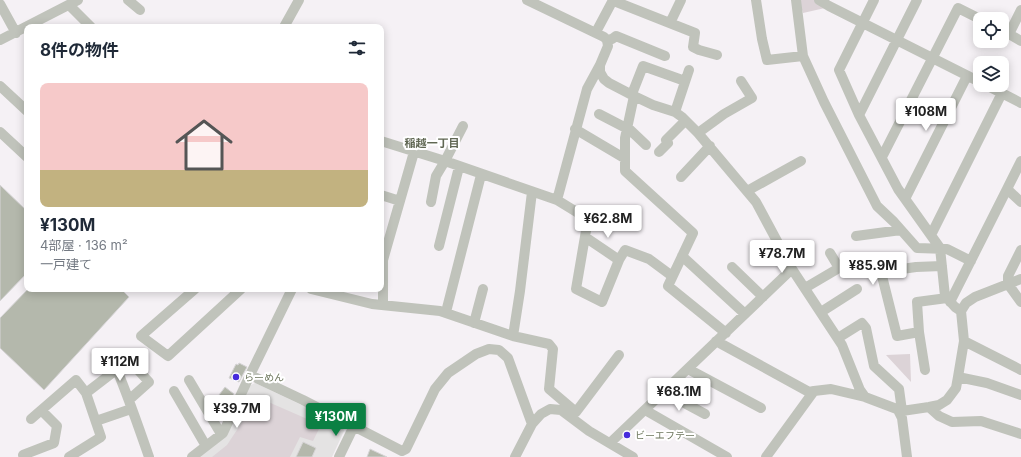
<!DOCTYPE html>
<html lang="ja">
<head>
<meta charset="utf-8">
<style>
  :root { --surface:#fff; --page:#f2f2f3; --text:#1f2937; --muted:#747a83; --line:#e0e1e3; --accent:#0b8043 }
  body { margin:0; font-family:Inter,"Noto Sans JP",sans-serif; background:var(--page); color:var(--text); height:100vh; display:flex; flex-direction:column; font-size:15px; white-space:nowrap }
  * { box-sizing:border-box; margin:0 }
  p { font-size:13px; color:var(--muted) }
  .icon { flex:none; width:22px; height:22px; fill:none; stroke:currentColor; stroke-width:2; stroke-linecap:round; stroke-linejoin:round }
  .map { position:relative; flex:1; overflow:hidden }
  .drawer { position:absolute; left:24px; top:24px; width:360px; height:268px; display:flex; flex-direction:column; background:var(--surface); border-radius:8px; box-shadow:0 2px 10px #0003 }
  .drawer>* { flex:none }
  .tools { position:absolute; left:973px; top:12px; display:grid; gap:8px }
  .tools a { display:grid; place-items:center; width:36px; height:36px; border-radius:8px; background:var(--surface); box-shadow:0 2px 10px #0003; font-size:20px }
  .price { position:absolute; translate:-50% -34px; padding:0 9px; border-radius:4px; background:#fff; color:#222; font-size:13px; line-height:26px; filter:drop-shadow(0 1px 2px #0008) }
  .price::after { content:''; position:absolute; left:50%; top:24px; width:12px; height:9px; margin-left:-6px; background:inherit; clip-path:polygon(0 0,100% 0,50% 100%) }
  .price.on { background:var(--accent); color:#fff }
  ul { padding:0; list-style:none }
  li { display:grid; align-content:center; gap:8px; height:212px; padding:0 16px }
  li+li { border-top:1px solid var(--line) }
  li span { display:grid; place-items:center; height:124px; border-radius:8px; color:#555 }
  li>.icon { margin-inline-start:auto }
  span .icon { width:72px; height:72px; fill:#fffc; stroke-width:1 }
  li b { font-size:17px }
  h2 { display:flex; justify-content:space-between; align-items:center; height:48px; padding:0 16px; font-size:17px }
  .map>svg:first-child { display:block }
  .built { fill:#e4e3e3 }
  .green { fill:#dcd3d7 }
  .building { fill:#b4b8ac; stroke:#d6d4d6 }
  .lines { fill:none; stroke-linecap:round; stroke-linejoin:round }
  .minor { stroke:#c0c3bb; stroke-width:10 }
  .poi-dot { fill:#462bdc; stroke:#fff; stroke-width:1.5 }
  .labels { text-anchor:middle; stroke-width:4; stroke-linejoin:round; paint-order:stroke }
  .poi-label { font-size:10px; fill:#6d765d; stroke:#fff; text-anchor:start }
  .neighbourhood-label { font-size:11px; font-weight:bold; fill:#606753; stroke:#fff }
</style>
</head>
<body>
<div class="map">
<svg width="1021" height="457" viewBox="0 0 1021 457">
  <rect width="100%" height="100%" fill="#f5f1f5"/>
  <!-- built -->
  <path class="built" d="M 255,383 L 342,424 L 344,431 L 332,457 L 197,457 L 218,439 L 249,386 Z"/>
  <!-- green -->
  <path class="green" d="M 799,0 L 815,0 L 825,8 L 803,13 Z
    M 910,354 L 911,382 L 886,355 Z
    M 266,401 L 321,425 L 313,441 L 300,437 L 290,457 L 212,457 L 227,445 L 252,407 Z"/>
  <!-- building -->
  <path class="building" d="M 0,185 L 27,211 L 27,273 L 0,301 Z
    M 28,289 L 121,289 L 129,297 L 44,390 L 0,348 L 0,318 Z
    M 239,363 L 247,367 L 239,382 L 229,378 L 236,364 L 238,365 Z
    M 225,387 L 234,394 L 228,402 L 219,395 Z
    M 303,442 L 316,448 L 312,457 L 296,457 Z
    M 370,449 L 387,457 L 367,457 Z"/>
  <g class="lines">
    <!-- minor -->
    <path class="minor" d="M 128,0 L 140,10
      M 527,0 L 604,37 L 607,40 L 608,46 L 600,65 L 600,72 L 604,79 L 609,83 L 634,96 L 653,105 L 675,112 L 682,117 L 698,133 L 756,202 L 792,269 L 842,345 L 860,390 L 865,397 L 902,411 L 929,407 L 939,405 L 947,400 L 956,388 L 958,377 L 964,341 L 961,311 L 966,303 L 975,297 L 1021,279
      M 756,0 L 762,39 L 767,60 L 803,56
      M 796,0 L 803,56 L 824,102 L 877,206 L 894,222 L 917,248 L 947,249 L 971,261
      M 819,0 L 829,6 L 980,82
      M 874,0 L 839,70 L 859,115 L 898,189 L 940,248 L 945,296 L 955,307 L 961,311
      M 0,4 L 16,33
      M 69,5 L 91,27
      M 670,23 L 681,0
      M 284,27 L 299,0
      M 1002,30 L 1021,41
      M 596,32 L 612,2 L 614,1 L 695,33 L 693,47 L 699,50 L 717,55
      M 1009,34 L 1021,10
      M 0,40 L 78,0
      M 607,40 L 612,39 L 616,36 L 665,56
      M 986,85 L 1021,103
      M 0,86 L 27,111
      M 632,94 L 643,66 L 685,81
      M 634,96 L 625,138 L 625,171 L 693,233 L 668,286 L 726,333
      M 675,112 L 689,70
      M 599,114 L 626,128
      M 859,115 L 917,0
      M 627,127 L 646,145
      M 575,129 L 624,158
      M 0,132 L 27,157
      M 698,133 L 724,114 L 752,98 L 741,81
      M 381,141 L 445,161 L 557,200 L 587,89 L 600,65
      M 659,152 L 668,143 L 666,140 L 685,121
      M 882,157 L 958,8 L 980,19
      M 681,177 L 710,146
      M 1007,189 L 1021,161
      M 747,191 L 801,161
      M 532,192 L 520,291 L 513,336 L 549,344 L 553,349 L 549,389 L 576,412 L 619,355
      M 381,195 L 400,201
      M 905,199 L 967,76
      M 557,200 L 588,219 L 576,289 L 602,302 L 619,260 L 625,250 L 649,259 L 672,276
      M 431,202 L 436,176 L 445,161 L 463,126
      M 931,235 L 1002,93
      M 856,236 L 901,230
      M 585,237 L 619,260
      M 439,246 L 459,167
      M 1021,250 L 1008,276 L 1008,284 L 1021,302
      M 682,256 L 745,314
      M 732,267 L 763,297
      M 805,288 L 839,268 L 830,253
      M 195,289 L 141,336 L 168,356 L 241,289
      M 311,289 L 372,304 L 440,311 L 513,336
      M 950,302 L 1007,189 L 1021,202
      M 383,305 L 383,260 L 414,152
      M 446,312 L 481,175
      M 821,312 L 857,289
      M 474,323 L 483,289
      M 919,332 L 897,336 L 881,272 L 916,267 L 942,266
      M 838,338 L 862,323 L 866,328 L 874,366 L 899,389 L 902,411
      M 716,341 L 809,392 L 814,391
      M 964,341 L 1021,370
      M 688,369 L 761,408
      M 117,370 C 129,399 139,428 149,457
      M 925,370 L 919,332 L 917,302 L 947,298
      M 250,375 L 303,400 L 402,451 L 406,449 L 435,389 L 448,373 L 476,354 L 489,349 L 499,350 L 508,358 L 532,424
      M 958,377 L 987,383 L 1021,395
      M 189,380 L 221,434
      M 174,391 L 206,446
      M 664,392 L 705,414
      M 86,393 L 129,360 L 149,382 L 130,399
      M 929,407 L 939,416 L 952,422 L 981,421 L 1021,434
      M 645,410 L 727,457
      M 898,410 L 902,418 L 907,457
      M 31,419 L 76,380 L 86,393 L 101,437 L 69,457
      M 96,421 L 131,409
      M 610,443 L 792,269
      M 24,457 L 23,455 L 54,443 L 57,426 L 42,411
      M 192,457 L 223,433 L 250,375 L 292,289
      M 339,457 L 354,426
      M 515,457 L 532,424 L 541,414 L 550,409 L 561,410 L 589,431 L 633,457
      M 766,457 L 814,391 L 831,389 L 865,397"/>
  </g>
  <!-- markers -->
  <g class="poi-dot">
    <circle cx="236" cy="377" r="4"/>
    <circle cx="627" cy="435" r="4"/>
  </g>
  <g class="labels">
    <!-- poi labels -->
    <g class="poi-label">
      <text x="244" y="381">らーめん</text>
      <text x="635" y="439">ビーエフテー</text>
    </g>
    <!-- neighbourhood labels -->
    <g class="neighbourhood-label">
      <text x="432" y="147">稲越一丁目</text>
    </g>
  </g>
</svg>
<div class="tools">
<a><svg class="icon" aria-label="locate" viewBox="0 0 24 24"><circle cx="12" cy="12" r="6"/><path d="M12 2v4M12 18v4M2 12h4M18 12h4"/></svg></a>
<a><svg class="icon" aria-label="layers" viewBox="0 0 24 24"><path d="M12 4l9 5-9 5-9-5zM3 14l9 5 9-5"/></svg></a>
</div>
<b class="price" style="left:926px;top:132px">¥108M</b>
<b class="price" style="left:608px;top:239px">¥62.8M</b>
<b class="price" style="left:782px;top:274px">¥78.7M</b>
<b class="price" style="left:873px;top:286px">¥85.9M</b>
<b class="price" style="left:120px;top:382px">¥112M</b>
<b class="price" style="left:679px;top:412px">¥68.1M</b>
<b class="price" style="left:237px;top:429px">¥39.7M</b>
<b class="price on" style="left:336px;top:437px">¥130M</b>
<section class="drawer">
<h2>8件の物件<svg class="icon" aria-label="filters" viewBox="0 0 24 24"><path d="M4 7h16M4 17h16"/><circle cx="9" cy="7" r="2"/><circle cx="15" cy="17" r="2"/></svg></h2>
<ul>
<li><span style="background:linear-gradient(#f6c9c9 70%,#c2b280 0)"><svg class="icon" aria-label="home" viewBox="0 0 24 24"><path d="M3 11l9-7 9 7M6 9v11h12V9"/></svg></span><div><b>¥130M</b><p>4部屋 · 136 m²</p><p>一戸建て</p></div></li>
</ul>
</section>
</div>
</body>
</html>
